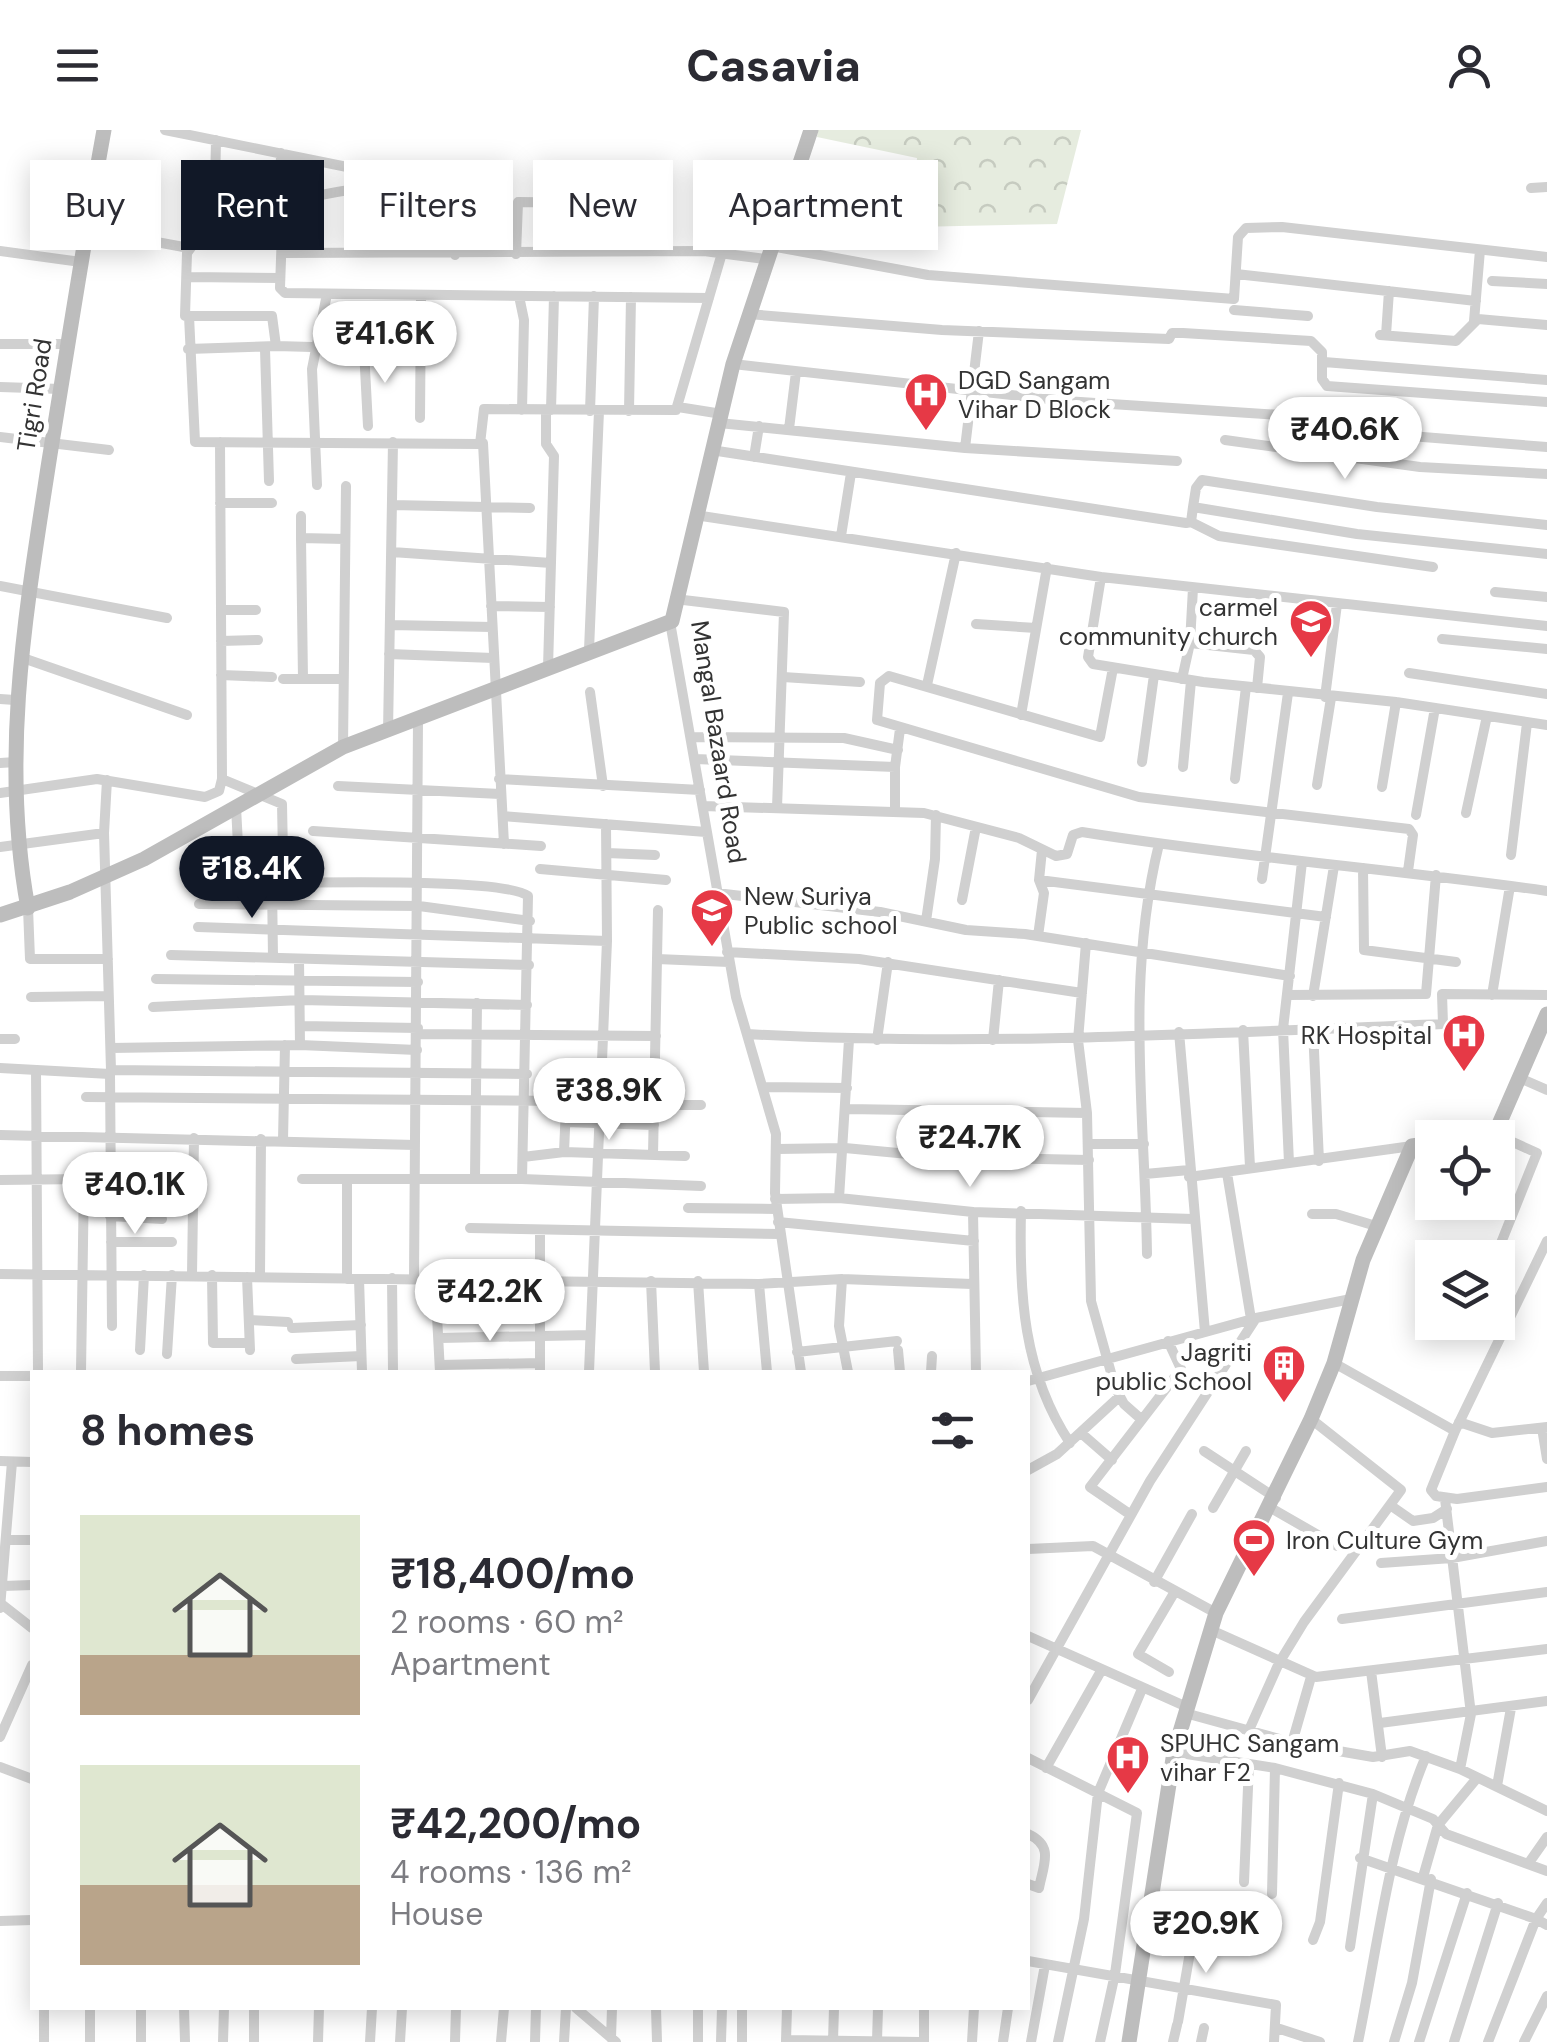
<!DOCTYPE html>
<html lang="en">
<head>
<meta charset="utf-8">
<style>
  :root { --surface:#fff; --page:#f2f2f3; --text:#2b2b33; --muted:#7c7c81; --accent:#111827 }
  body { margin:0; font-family:"DM Sans",sans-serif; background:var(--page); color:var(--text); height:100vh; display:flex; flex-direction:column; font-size:38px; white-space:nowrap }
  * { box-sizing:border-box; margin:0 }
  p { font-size:32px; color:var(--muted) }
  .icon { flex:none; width:55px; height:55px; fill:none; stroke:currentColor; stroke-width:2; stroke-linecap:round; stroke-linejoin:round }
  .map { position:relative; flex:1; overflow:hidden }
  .panel { position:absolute; left:30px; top:1240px; width:1000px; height:640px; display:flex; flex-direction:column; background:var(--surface); border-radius:0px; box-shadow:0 5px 25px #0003 }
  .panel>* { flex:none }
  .hud { position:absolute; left:30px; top:30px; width:1000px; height:90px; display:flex; gap:20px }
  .controls { position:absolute; left:1415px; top:990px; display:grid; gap:20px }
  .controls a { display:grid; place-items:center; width:100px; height:100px; border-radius:0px; background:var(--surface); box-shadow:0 5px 25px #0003; font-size:50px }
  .price { position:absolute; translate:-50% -85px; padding:0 22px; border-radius:35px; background:#fff; color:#222; font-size:32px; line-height:65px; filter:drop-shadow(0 2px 5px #0008) }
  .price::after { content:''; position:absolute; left:50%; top:60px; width:30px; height:22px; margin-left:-15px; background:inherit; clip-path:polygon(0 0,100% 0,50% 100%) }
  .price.current { background:var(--accent); color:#fff }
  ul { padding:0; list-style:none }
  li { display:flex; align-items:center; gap:30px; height:250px; padding:0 50px }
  li span { display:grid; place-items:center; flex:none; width:280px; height:200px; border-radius:0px; color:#555 }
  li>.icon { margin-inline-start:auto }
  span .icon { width:120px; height:120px; fill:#fffc; stroke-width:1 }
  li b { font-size:42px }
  h2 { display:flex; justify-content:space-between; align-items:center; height:120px; padding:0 50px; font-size:42px }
  .tag { padding:0 35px; border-radius:0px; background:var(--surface); box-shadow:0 5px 25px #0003; font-size:35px; line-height:90px }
  .tag.current { background:var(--accent); color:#fff }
  header { display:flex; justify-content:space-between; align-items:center; height:130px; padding:0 50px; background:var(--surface); font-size:45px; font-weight:800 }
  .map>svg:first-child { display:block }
  .forest { fill:url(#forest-crowns) }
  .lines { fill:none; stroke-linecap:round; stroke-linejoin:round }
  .street { stroke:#d0d0d0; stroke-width:10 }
  .secondary { stroke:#bdbdbd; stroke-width:15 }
  .labels { text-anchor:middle; stroke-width:10; stroke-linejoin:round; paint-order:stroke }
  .poi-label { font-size:25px; fill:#333; stroke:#fff; text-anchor:start }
  .street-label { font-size:25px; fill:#333; stroke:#fff }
</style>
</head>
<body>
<header><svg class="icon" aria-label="menu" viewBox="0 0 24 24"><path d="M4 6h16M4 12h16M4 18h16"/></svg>Casavia<svg class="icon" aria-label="person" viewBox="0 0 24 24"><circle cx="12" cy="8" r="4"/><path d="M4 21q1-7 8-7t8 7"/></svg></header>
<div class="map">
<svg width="1547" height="1912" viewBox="0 0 1547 1912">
  <defs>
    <pattern id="forest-crowns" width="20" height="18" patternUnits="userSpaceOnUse" patternTransform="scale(2.5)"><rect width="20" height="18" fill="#e6ecdf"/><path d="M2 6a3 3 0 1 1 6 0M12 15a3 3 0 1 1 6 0" fill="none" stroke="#c6cbc0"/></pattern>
  </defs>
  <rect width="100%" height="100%" fill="#fff"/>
  <!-- forest -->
  <path class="forest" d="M 818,0 L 1081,0 L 1057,94 L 913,97 L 917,28 L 817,7 Z"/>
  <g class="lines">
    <!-- street -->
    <path class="street" d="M 165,0 L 352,38
      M 359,57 L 360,123
      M 1531,58 L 1547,57
      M 283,72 L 280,158 L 285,163 L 709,168
      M 280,73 L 281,23
      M 86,99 L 189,118
      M 214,104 L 216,10
      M 771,116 L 928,145 L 1234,169 L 1238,107 L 1246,98 L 1282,97 L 1547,127
      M 0,121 L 81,132
      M 282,123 L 704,121 L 765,129
      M 516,124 L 518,72 L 597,73
      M 455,125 L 458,67
      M 1236,144 L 1476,171
      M 188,147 L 280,148
      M 1492,151 L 1547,154
      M 519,166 L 524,190 L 522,280
      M 1234,180 L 1308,186
      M 748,184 L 942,200 L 1169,209 L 1172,203 L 1183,203 L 1311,211 L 1322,222 L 1322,249 L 1327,256 L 1547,272
      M 189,186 L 195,312 L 480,314 L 484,279 L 676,280 L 722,123
      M 1474,191 L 1480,120
      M 1380,205 L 1456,211 L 1478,189 L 1547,195
      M 1386,205 L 1389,161
      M 0,214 L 68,214
      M 276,216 L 420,220
      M 188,219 L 276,216 L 272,186 L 185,186 L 187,123 L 192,116 C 272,74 307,63 397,54
      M 265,219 L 269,351
      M 364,219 L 368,296
      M 1324,232 L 1547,250
      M 733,234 L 1065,271 L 1281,285 L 1398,305 L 1547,317
      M 0,257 L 61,259
      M 678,277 L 722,284
      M 546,280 L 546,314 L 554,326 L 548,538
      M 551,280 L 554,166
      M 590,281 L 594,166
      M 629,281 L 631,167
      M 420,288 L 421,165
      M 719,293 L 965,318 L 1177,331
      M 789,299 L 796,242
      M 0,307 L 109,320
      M 1225,310 L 1420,337 L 1547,344
      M 220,312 L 222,649 L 282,674 L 283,724 L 278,754
      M 483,313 L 504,714
      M 965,318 L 979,201
      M 711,320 L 1186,393 L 1191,392 L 1193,377 L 1357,404 L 1547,424
      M 754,327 L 759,296
      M 317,355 L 312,239 L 327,164
      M 220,373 L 272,373
      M 392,375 L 530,378
      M 1193,377 L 1196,358 L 1202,350 L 1377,377 L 1547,395
      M 695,385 L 1101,447 L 1547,496
      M 301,386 L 301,408
      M 1191,392 L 1219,406 L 1433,437
      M 841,406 L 851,343
      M 392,422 L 551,433
      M 1101,447 L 1088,527 L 1093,534 L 1203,552 L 1396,572 L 1547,595
      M 0,456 L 167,488
      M 1495,462 L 1547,467
      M 675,469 L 784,482 L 777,678
      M 491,476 L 550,477
      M 221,480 L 256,480
      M 670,492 L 736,867 L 776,1004 L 775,1063 L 801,1242
      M 976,494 L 1036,498
      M 390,495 L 492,497
      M 1442,509 L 1547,519
      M 221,511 L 258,510
      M 1190,513 L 1193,458
      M 589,520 L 599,281
      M 389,524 L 493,528
      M 20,527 L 187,585
      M 1113,538 L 1100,607 L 889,546 L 880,553 L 877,590 L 1139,667 L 1409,699 L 1413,705 L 1408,741
      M 1409,543 L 1547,564
      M 221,545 L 272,547
      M 783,547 L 860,552
      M 283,549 L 343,549
      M 303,549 L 301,408 L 345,409
      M 1182,549 L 1190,513 L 1254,520 L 1260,527 L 1257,558
      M 927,555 L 956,423
      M 590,562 L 603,656
      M 1325,567 L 1337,474
      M 0,569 L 15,570
      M 1021,585 L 1047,437
      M 388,602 L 393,312
      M 692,607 L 844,608 L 898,620
      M 343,617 L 346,356
      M 695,629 L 895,637 L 900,599
      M 1142,632 L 1154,545
      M 0,633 L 16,632
      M 1183,637 L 1191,551
      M 499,649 L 700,660
      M 1235,649 L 1246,557
      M 107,650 L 104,703 L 111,940
      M 1317,655 L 1331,568
      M 338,656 L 500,664
      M 1382,657 L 1396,572
      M 0,663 L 97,649 L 205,667 L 219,661 L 222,649
      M 703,676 L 924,683 L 1019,708 L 1056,726 L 1067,724 L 1073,705 L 1082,702 C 1237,727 1392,739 1547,761
      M 236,677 L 240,753 C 286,754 502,746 528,766 L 522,1049
      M 895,682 L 895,637
      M 1466,683 L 1487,586
      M 1416,685 L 1435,578
      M 503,686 L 706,702
      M 313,701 L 541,716
      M 0,717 L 104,703
      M 1042,720 L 1039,750 L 1326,787
      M 607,723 L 655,725
      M 1511,725 L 1527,593
      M 1363,738 L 1364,820 L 1456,832
      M 540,739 L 666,750
      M 1262,749 L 1288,563
      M 272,754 L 273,828
      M 716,763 L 880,782 L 966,800 L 1025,804 L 1290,846
      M 962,770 L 976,697
      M 199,774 L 419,776 L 530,791
      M 28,778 L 30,829 L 108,829
      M 926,791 L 935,729 L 936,685
      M 198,797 L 607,811
      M 1038,806 L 1044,763 L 1039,750
      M 1086,813 L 1078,910 L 1087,983 L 1091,1171 L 1115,1257 L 1124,1274 L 1141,1289
      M 727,822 L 859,829 L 1082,863
      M 171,825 L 529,835
      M 299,829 L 300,915
      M 657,829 L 729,832
      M 156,849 L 418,852
      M 1287,865 L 1426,864 L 1436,745
      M 1492,865 L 1510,756
      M 1313,866 L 1334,736
      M 31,867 L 107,866
      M 153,877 L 301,870 L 527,875
      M 302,896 L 418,898
      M 1313,899 L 1319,1031
      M 1243,900 L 1250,1037
      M 1179,902 L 1205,1202
      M 417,904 L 656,906
      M 747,904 C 979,917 1211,903 1443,894 L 1442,864 L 1547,865
      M 0,909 L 15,909
      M 877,910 L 888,832
      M 993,910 L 999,850
      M 111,918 L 300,915 L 417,920
      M 0,938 L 110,944 L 111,940 L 527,944
      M 36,940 L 38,1242
      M 110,944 L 112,1196
      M 1522,949 L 1547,960
      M 765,957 L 847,958
      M 86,967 L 562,971 L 566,976 L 564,1022
      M 635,975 L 701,975
      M 847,979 L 1087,983
      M 566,992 L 654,995
      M 1495,1004 L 1537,1023 L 1495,1128
      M 0,1005 L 415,1015
      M 283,1010 L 285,915
      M 1088,1014 L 1144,1014
      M 777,1019 L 845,1018 L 940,1027 L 1089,1030
      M 653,1025 L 658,780
      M 523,1027 L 564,1022 L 685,1026
      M 1289,1033 L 1283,899 L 1302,732
      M 1227,1043 L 1251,1189
      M 1145,1044 L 1189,1040
      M 1189,1047 L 1412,1016
      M 475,1048 L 477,873
      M 302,1049 L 522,1049 L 701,1056
      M 0,1050 L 84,1049
      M 110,1067 L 194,1066
      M 839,1068 L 849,910
      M 775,1069 L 839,1068 L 973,1082 L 976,1242
      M 688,1078 L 776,1079
      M 1021,1081 C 1019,1164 1023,1242 1070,1313
      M 973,1082 L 1193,1089
      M 1312,1084 L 1336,1084 L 1376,1096
      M 110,1086 L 162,1089
      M 778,1092 L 974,1111
      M 470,1098 L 780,1104
      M 540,1103 L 540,1242
      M 1547,1111 L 1455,1301 L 1431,1360 L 1436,1366 L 1457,1369 L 1547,1357
      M 111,1112 L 172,1112
      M 1147,1124 C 1145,984 1125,852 1159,714
      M 0,1144 L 759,1154 L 842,1149 L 972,1154
      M 192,1145 L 194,1008
      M 212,1145 L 213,1213 L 249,1213
      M 247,1147 L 250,1220
      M 260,1147 L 261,1009
      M 392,1148 L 393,1242
      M 347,1149 L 347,1051
      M 359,1149 L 362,1242
      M 414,1149 L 418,591
      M 435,1149 L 440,1242
      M 842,1149 L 839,1196 L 848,1242
      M 651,1151 L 655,1242
      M 698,1151 L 704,1242
      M 759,1154 L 767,1242
      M 249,1190 L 288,1192
      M 292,1198 L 361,1195
      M 440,1208 L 590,1205
      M 140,1220 L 144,1145
      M 898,1220 L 900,1242
      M 797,1222 L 897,1211
      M 167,1224 L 172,1145
      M 296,1229 L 361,1226
      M 1334,1233 L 1455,1301
      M 440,1235 L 540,1233
      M 81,1242 L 84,1049 L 195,1045
      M 589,1242 L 607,811 L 606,694
      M 931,1242 L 932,1226
      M 0,1246 L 32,1246
      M 1028,1251 L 1256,1188 L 1351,1169
      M 1459,1292 L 1492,1303 L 1547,1297
      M 1542,1298 L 1547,1329
      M 1081,1303 L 1112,1330
      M 1204,1321 L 1276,1368
      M 0,1331 L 32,1332
      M 1028,1340 L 1057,1324 L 1119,1267
      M 1445,1369 L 1471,1584 L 1460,1639
      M 1390,1375 L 1413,1391 L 1433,1388 L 1447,1379
      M 1213,1378 L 1246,1321
      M 1271,1378 L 1337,1416
      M 1131,1385 L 1090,1357 L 1181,1239 L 1168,1211
      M 7,1410 L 32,1410
      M 1028,1419 L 1093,1416 L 1216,1483
      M 1381,1433 L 1452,1428 L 1547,1411
      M 1154,1452 L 1192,1384
      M 3,1456 L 32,1455
      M 0,1473 L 32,1498
      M 0,1478 L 12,1332
      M 1342,1489 L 1547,1462
      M 1211,1500 L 1316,1547 L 1547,1519
      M 1028,1506 L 1187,1577
      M 1371,1541 L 1382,1627
      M 1169,1542 L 1138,1524 L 1174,1463
      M 1028,1570 L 1150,1351 L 1256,1188
      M 1185,1583 L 1298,1614 L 1373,1627 L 1410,1621 L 1460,1639 L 1547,1681
      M 1380,1593 L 1547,1571
      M 1249,1600 L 1279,1533 L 1304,1492 L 1401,1360 L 1311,1289
      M 0,1607 L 32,1535
      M 1292,1613 L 1311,1547
      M 1174,1622 L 1275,1638 L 1373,1664 L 1433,1689 L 1446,1704 L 1547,1741
      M 1028,1628 L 1137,1683 L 1115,1844 L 1100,1912
      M 0,1637 L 32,1649
      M 1046,1638 L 1101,1541
      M 1497,1656 L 1511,1578
      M 1028,1704 C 1054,1716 1044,1733 1039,1758 L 1028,1754
      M 1360,1728 L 1536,1789 L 1488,1912
      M 1528,1734 L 1547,1707
      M 1423,1747 L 1438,1695 L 1477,1648
      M 1244,1752 L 1249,1634
      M 1272,1764 L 1275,1638
      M 1547,1773 L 1536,1789 L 1547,1795
      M 0,1791 L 32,1790
      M 1313,1810 L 1320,1792 L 1339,1653
      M 1350,1817 L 1373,1664
      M 1028,1831 L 1276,1875 L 1274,1912
      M 44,1878 L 44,1912
      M 184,1878 L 185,1912
      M 576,1878 L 616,1912
      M 656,1878 L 657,1912
      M 742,1878 L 742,1912
      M 1178,1892 L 1195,1793
      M 1277,1898 L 1320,1912
      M 611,1908 L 612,1878
      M 787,1910 L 920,1912
      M 786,1911 L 787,1878
      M 833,1911 L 834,1878
      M 877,1911 L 878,1878
      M 90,1912 L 90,1878
      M 141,1912 L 141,1878
      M 223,1912 L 224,1878
      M 254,1912 L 254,1878
      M 318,1912 L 319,1878
      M 370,1912 L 372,1878
      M 400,1912 L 402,1878
      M 455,1912 L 456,1878
      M 501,1912 L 504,1878
      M 535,1912 L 536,1878
      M 564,1912 L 566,1878
      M 698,1912 L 698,1878
      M 721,1912 L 722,1878
      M 924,1912 L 924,1878
      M 972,1912 L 974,1878
      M 1003,1912 L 1008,1878
      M 1031,1912 L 1045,1835
      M 1058,1912 L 1084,1789 L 1098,1663 L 1142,1559
      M 1173,1912 L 1177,1895
      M 1201,1912 L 1204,1898
      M 1358,1912 C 1378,1816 1388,1716 1426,1626
      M 1394,1912 L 1412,1853 L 1431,1749
      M 1419,1912 L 1467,1763
      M 1454,1912 L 1498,1773
      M 1524,1912 L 1547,1866"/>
    <!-- secondary -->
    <path class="secondary" d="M 28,778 C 0,627 26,480 49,331 C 67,221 84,110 104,0
      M 0,785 L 70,762 L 144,729 L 343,617 L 672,491 L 733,234 L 811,0
      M 1493,1008 L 1547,884
      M 1129,1912 L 1174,1622 L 1216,1483 L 1311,1289 L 1334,1233 L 1363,1130 L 1412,1016 L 1432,1013"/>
  </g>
  <!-- icons -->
  <defs>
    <g id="hospital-pin" transform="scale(2.25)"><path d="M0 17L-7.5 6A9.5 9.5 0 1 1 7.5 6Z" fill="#e63946" stroke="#fff"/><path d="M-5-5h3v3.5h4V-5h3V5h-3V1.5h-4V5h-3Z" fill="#fff"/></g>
    <g id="school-pin" transform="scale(2.25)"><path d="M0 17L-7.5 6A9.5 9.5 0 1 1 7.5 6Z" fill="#e63946" stroke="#fff"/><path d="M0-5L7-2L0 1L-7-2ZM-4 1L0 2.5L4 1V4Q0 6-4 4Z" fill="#fff"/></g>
    <g id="building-pin" transform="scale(2.25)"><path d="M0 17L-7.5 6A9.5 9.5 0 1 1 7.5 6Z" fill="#e63946" stroke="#fff"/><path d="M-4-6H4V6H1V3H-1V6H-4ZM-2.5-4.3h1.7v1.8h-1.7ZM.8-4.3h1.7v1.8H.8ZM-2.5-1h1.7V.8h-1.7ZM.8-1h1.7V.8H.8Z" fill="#fff"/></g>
    <g id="stadium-pin" transform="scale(2.25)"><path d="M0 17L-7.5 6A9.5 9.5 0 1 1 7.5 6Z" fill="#e63946" stroke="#fff"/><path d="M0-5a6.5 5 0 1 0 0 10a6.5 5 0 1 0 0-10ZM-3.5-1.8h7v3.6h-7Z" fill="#fff"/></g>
  </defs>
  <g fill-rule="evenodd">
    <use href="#hospital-pin" x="926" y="264"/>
    <use href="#school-pin" x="1311" y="491"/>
    <use href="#school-pin" x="712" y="780"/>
    <use href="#hospital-pin" x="1464" y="905"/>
    <use href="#building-pin" x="1284" y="1236"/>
    <use href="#stadium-pin" x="1254" y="1410"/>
    <use href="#hospital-pin" x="1128" y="1627"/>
  </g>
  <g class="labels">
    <!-- poi labels -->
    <g class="poi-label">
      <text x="958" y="259">DGD Sangam<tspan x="958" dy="29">Vihar D Block</tspan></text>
      <text x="1278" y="486" text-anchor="end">carmel<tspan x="1278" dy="29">community church</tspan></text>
      <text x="744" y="775">New Suriya<tspan x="744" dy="29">Public school</tspan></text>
      <text x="1432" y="914" text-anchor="end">RK Hospital</text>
      <text x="1252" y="1231" text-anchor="end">Jagriti<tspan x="1252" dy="29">public School</tspan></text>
      <text x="1286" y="1419">Iron Culture Gym</text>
      <text x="1160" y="1622">SPUHC Sangam<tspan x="1160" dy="29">vihar F2</tspan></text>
    </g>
    <!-- street labels -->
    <g class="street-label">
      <text transform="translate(34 265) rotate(-81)" y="9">Tigri Road</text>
      <text transform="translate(719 612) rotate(81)" y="9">Mangal Bazaard Road</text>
    </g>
  </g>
</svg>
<div class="controls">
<a><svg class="icon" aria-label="locate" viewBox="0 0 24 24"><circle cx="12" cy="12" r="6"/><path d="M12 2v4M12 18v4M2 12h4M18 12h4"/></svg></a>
<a><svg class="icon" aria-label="layers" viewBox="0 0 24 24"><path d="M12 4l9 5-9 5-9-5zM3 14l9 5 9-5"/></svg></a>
</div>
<b class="price" style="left:385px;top:256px">₹41.6K</b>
<b class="price" style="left:1345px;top:352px">₹40.6K</b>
<b class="price current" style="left:252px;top:791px">₹18.4K</b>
<b class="price" style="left:609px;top:1013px">₹38.9K</b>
<b class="price" style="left:970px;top:1060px">₹24.7K</b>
<b class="price" style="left:135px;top:1107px">₹40.1K</b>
<b class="price" style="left:490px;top:1214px">₹42.2K</b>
<b class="price" style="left:1206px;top:1846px">₹20.9K</b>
<div class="hud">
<a class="tag">Buy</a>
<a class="tag current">Rent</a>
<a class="tag">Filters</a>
<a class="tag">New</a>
<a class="tag">Apartment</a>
</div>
<section class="panel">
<h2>8 homes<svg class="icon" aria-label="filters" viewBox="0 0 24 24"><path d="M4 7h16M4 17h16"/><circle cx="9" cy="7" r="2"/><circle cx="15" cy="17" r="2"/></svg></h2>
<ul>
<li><span style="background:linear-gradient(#dfe7d0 70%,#b9a48a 0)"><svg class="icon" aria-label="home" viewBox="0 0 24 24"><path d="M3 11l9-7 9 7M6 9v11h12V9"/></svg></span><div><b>₹18,400/mo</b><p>2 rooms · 60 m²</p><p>Apartment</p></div></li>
<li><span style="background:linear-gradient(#dfe7d0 60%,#b9a48a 0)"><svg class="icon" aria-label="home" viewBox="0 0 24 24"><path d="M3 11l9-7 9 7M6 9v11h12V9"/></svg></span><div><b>₹42,200/mo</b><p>4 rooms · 136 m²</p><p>House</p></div></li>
</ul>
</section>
</div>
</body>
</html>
